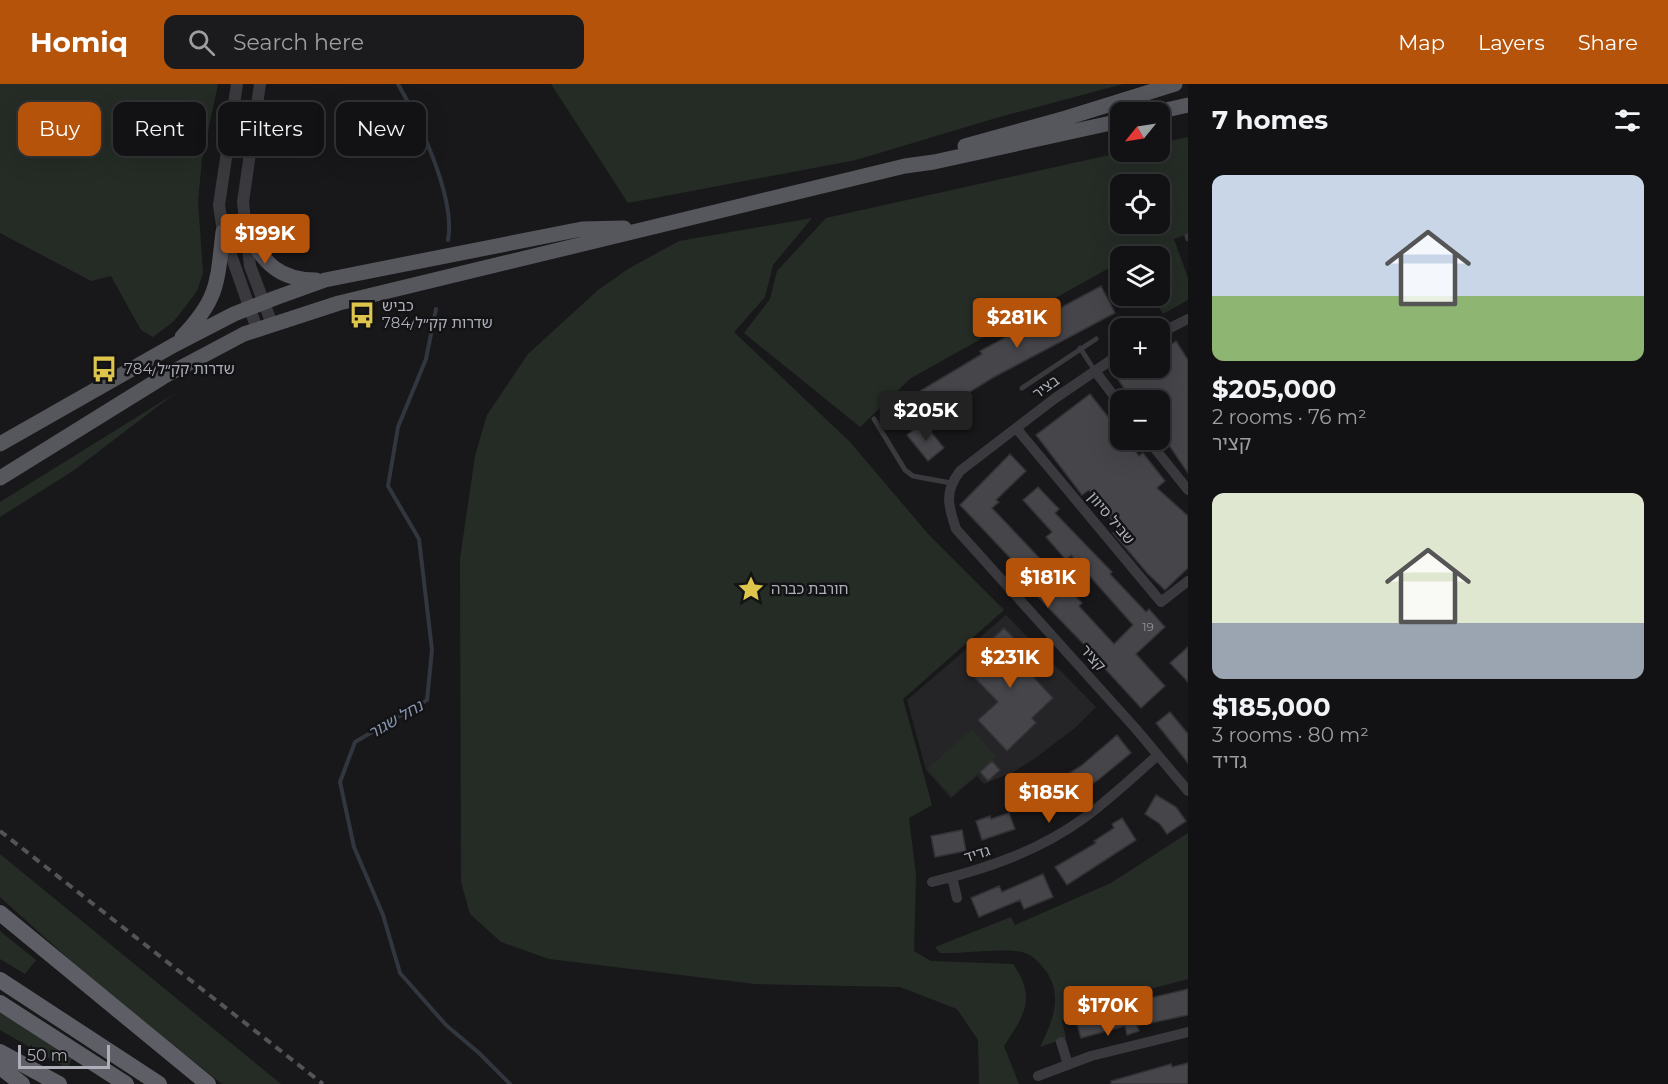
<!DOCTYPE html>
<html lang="en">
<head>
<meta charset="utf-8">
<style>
  :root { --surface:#121214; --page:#1b1b1d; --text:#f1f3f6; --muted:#9c9ea0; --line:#313234; --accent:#b45309 }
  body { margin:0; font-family:Montserrat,"Noto Sans Hebrew",sans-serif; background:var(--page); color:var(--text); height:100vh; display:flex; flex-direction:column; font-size:22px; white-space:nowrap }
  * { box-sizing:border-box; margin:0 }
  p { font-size:20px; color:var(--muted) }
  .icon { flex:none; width:33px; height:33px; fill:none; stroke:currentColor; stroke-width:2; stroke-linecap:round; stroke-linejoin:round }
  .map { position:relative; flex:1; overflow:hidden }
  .side { display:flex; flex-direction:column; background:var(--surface); width:480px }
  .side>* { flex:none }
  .top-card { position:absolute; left:18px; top:18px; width:570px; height:54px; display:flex; gap:12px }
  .needle { width:39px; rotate:240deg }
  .fabs { position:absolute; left:1110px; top:18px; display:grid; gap:12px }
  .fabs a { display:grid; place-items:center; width:60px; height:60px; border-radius:12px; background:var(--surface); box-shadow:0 6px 24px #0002,0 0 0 2px var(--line); font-size:30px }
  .scale { position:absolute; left:18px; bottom:15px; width:92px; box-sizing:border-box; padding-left:6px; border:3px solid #acaeb8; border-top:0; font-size:16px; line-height:21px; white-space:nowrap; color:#acaeb8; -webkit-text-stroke:4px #131315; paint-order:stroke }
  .price { position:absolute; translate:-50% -51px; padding:0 14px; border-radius:6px; background:var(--accent); color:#fff; font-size:20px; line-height:39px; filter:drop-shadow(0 2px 3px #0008) }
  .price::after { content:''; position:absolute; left:50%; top:36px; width:18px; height:14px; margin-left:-9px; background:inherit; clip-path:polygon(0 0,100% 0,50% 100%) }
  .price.selected { background:#222; color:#fff }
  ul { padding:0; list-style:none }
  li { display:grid; align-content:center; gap:12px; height:318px; padding:0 24px }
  li span { display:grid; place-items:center; height:186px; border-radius:12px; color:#555 }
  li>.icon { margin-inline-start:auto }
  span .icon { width:108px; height:108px; fill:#fffc; stroke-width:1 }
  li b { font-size:26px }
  h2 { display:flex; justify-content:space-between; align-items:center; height:72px; padding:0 24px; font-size:26px }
  .chip { padding:0 21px; border-radius:12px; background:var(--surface); box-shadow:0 6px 24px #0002,0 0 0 2px var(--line); font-size:21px; line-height:54px }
  .chip.selected { background:var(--accent); color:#fff }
  header { display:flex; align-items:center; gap:36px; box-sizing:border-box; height:84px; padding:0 30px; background:var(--accent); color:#fff }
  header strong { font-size:28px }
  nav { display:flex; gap:33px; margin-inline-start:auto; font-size:21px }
  .search { width:420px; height:54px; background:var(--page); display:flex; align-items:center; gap:15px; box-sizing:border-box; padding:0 21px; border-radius:12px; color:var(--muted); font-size:22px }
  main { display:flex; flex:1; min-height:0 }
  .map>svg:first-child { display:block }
  .built { fill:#252427 }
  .green { fill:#252c26; fill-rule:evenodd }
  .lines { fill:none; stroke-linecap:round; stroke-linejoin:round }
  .stream { stroke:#32363e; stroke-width:4 }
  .building { fill:#46454a; stroke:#333236; stroke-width:1.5 }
  .service { stroke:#3a3a3e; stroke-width:5 }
  .minor { stroke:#3a3a3e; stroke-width:10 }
  .tertiary { stroke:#3a3a3e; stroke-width:12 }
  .primary { stroke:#56565d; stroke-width:15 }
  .trunk { stroke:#5e5e66; stroke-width:16 }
  .rail { stroke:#535359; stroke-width:4; stroke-dasharray:8 6; stroke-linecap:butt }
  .labels { text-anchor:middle; stroke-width:5; stroke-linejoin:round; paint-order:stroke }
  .number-label { font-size:12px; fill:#92949c }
  .poi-label { font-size:15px; fill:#acaeb8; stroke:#131315; text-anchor:start }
  .street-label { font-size:15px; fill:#acaeb8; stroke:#131315 }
  .water-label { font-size:16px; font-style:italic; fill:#8795af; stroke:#131315 }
</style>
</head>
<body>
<header>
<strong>Homiq</strong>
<div class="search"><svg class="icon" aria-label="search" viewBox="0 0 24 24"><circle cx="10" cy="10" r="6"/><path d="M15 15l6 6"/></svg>Search here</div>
<nav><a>Map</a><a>Layers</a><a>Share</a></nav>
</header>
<main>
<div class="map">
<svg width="1188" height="1000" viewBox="0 0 1188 1000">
  <rect width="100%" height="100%" fill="#18181a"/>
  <!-- built -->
  <path class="built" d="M 1006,531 L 1096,623 L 1075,644 L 1034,675 L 1013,688 L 984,700 L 977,692 L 951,714 L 926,686 L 907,616 Z"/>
  <!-- green -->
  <path class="green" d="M 0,0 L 218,0 L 202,76 L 198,117 L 203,189 L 197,207 L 185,223 L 173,238 L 153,253 L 141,246 L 111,192 L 91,197 L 0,149 Z
    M 551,0 L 1123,0 L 996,34 L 856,76 L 628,119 Z
    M 1188,53 L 1188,150 L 1174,155 L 1188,194 L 1188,216 L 1163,230 L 1153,212 L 1160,212 L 1160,172 L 1120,172 L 1120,178 L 911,294 L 860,343 L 744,249 L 770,215 L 777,187 L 826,134 L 1123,68 L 1160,68 L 1160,59 ZM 1120,100 L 1160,100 L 1160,140 L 1120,140 Z
    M 812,134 L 773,181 L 765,213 L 734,248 L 850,358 L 929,451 L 1004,526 L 903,615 L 932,721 L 909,734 L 916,791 L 914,867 L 931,877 L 1013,880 C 1037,915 1024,931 1004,962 L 1019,1000 L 979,1000 L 978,956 L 957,925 L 900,903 L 755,900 L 549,875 L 501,858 L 470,830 L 461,798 L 460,475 L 475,372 L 487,331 L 528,270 L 598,206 L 628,185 L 679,157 Z
    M 174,310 L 73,387 L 0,433 L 0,418 Z
    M 972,645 L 996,673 L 952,712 L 927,685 Z
    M 1188,749 L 1188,895 L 1101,918 L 1102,926 L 1062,936 L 1066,954 L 1040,963 C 1054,935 1065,907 1041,881 C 1036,875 1030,870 1022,868 C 1009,864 964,869 948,869 L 940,869 L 935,863 L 1011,833 L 1015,841 L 1111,799 Z
    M 0,770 L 281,1000 L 222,1000 L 100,903 L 0,813 Z
    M 0,847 L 36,876 L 25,890 L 0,875 Z
    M 0,929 L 73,970 L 68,985 L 0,946 Z"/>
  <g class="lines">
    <!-- stream -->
    <path class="stream" d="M 398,0 C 419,36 456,115 448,156
      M 436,225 L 426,275 L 398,343 L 388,402 L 419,455 L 432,566 L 427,616 L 355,658 L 340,698 L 354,763 L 383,831 L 400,889 L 446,941 L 479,969 L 510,1000"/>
  </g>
  <!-- building -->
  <path class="building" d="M 1101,202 L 1115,229 L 994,293 L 929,333 L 915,310 L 982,270 L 980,267 Z
    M 1176,257 L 1188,276 L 1188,389 L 1164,354 L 1160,358 L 1160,316 L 1132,316 L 1117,294 L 1132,284 L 1160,284 L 1160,269 Z
    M 1090,310 L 1120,348 L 1120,356 L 1127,356 L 1139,372 L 1143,369 L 1165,397 L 1157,404 L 1188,432 L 1188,484 L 1165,506 L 1148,490 L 1113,449 L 1118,444 L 1089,406 L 1082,411 L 1036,351 Z
    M 923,338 L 944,364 L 928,377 L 907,351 Z
    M 1010,370 L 1026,387 L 996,416 L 999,418 L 992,424 L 1082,519 L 1079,522 L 1114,560 L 1133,541 L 1071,471 L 1066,476 L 1046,453 L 1052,448 L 1023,416 L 1038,403 L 1059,425 L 1055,429 L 1112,488 L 1110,490 L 1146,528 L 1149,525 L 1165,543 L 1136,570 L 1165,602 L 1141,624 L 1097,576 L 1098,575 L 1036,511 L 1039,508 L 1013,479 L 1014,478 L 960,421 Z
    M 1004,544 L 1036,577 L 1027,586 L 1053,614 L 1032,634 L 1036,639 L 1007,667 L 978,636 L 998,618 L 973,592 L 987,579 L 977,569 Z
    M 1188,563 L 1188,598 L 1170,579 Z
    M 1170,628 L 1188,650 L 1188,679 L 1156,639 Z
    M 1117,651 L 1131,669 L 1098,696 L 1062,720 L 1049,702 L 1081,682 Z
    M 992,677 L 1000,686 L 988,697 L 980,688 Z
    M 1156,711 L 1176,723 L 1186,737 L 1167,750 L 1160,740 L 1145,730 Z
    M 1009,729 L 1015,745 L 982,756 L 976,737 L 990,732 L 991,735 Z
    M 1122,734 L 1136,756 L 1067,801 L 1055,783 L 1096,759 L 1094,757 L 1114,744 L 1112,740 Z
    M 962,746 L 966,767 L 935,773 L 931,752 Z
    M 1043,790 L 1053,813 L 1024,825 L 1020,816 L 979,833 L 971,814 L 999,802 L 1002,808 Z
    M 1188,905 L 1188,931 L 1137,942 L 1139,947 L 1127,951 L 1125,942 L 1081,954 L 1077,940 L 1106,932 L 1104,925 Z
    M 1188,979 L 1188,1000 L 1111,1000 L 1111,997 L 1171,980 L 1172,983 Z"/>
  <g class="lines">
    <!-- service -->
    <path class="service" d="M 1187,152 L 1188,155
      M 1080,264 L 1095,287
      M 1022,304 L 1096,255
      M 874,335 L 905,386 L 913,392 L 951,399"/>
    <!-- minor -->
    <path class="minor" d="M 1160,249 L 1188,235
      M 1120,270 L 1054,315 L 960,387 C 944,408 948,421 956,445 L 1136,645 L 1188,707
      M 1095,287 L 1120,320
      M 1016,344 L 1161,518 L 1188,497
      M 1148,356 L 1188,406
      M 952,793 L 957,814
      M 932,798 C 986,785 1039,767 1084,734 C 1110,715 1134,692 1158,671
      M 1061,958 L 1068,981
      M 1038,992 L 1091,972 L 1188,948"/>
    <!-- tertiary -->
    <path class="tertiary" d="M 237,0 L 219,121 L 223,148 L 257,245
      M 260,0 L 243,118 L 250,182 L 272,240"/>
    <!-- primary -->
    <path class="primary" d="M 1157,28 L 1188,21
      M 965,62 L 1066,34 L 1175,0
      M 247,148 C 264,179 279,196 316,196
      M 182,253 C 219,214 217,199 223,148
      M 0,360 L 174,261 L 234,230 L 275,214 L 325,196 L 582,145 L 624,144
      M 0,394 L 163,293 L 244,250 L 339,219 L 905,82 L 934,78 L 1120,37"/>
    <!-- trunk -->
    <path class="trunk" d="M 0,829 L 208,1000
      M 0,896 L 159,1000
      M 0,919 L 126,1000
      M 0,968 L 59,1000
      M 0,983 L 22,1000"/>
    <!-- rail -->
    <path class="rail" d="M 0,747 L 323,1000"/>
  </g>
  <!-- icons -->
  <defs>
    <g id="bus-bare" transform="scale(2.07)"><path d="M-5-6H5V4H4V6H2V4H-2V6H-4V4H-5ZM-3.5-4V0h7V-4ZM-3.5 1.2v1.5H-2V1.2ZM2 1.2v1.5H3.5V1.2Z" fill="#dec64c" stroke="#131315" stroke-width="2.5" paint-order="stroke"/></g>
    <g id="sight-bare" transform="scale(2.07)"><path d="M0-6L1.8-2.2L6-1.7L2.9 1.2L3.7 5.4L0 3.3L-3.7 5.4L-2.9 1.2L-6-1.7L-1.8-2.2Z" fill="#dec64c" stroke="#131315" stroke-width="2.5" paint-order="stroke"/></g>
  </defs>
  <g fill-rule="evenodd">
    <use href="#bus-bare" x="362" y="231"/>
    <use href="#bus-bare" x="104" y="285"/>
    <use href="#sight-bare" x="751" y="505"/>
  </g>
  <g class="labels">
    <!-- number labels -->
    <g class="number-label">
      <text x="1148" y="547">19</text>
    </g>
    <!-- poi labels -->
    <g class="poi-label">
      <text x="382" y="227">כביש<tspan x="382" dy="17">784/שדרות קק״ל</tspan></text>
      <text x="124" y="290">784/שדרות קק״ל</text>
      <text x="771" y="510">חורבת כברה</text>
    </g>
    <!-- street labels -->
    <g class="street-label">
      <text transform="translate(1046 303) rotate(-36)" y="5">בציר</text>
      <text transform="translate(1111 434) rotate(50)" y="5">שביל סיוון</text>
      <text transform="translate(1093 574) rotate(48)" y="5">קציר</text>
      <text transform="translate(977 770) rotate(-18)" y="5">גדיד</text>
    </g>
    <!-- water labels -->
    <g class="water-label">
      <text transform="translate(395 635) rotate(-30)" y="6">נחל שגור</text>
    </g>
  </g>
</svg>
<div class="fabs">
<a><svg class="needle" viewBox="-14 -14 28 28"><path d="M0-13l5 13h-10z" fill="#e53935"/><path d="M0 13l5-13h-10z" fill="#9c9ea0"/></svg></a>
<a><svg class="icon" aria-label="locate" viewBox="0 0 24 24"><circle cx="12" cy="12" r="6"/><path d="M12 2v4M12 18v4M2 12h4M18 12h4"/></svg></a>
<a><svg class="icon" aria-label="layers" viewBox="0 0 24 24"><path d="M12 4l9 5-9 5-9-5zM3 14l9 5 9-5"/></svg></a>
<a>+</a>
<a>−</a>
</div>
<div class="scale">50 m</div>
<b class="price" style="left:265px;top:181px">$199K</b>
<b class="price" style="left:1017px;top:265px">$281K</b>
<b class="price selected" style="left:926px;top:358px">$205K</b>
<b class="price" style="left:1048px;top:525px">$181K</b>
<b class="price" style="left:1010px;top:605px">$231K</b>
<b class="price" style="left:1049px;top:740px">$185K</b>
<b class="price" style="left:1108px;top:953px">$170K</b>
<div class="top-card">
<a class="chip selected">Buy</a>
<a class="chip">Rent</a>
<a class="chip">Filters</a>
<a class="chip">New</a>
</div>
</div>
<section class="side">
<h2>7 homes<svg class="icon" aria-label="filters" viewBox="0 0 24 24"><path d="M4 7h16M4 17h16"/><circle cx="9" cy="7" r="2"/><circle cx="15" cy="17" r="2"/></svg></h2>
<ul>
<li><span style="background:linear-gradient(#c9d6e8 65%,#8fb573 0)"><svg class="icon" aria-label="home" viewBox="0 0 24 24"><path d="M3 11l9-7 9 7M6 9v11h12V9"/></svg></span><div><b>$205,000</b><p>2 rooms · 76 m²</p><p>קציר</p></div></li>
<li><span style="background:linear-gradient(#dfe7d0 70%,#9aa5b1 0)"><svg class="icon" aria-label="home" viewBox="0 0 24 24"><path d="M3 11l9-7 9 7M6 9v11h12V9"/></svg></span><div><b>$185,000</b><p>3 rooms · 80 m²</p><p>גדיד</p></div></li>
</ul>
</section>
</main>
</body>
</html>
